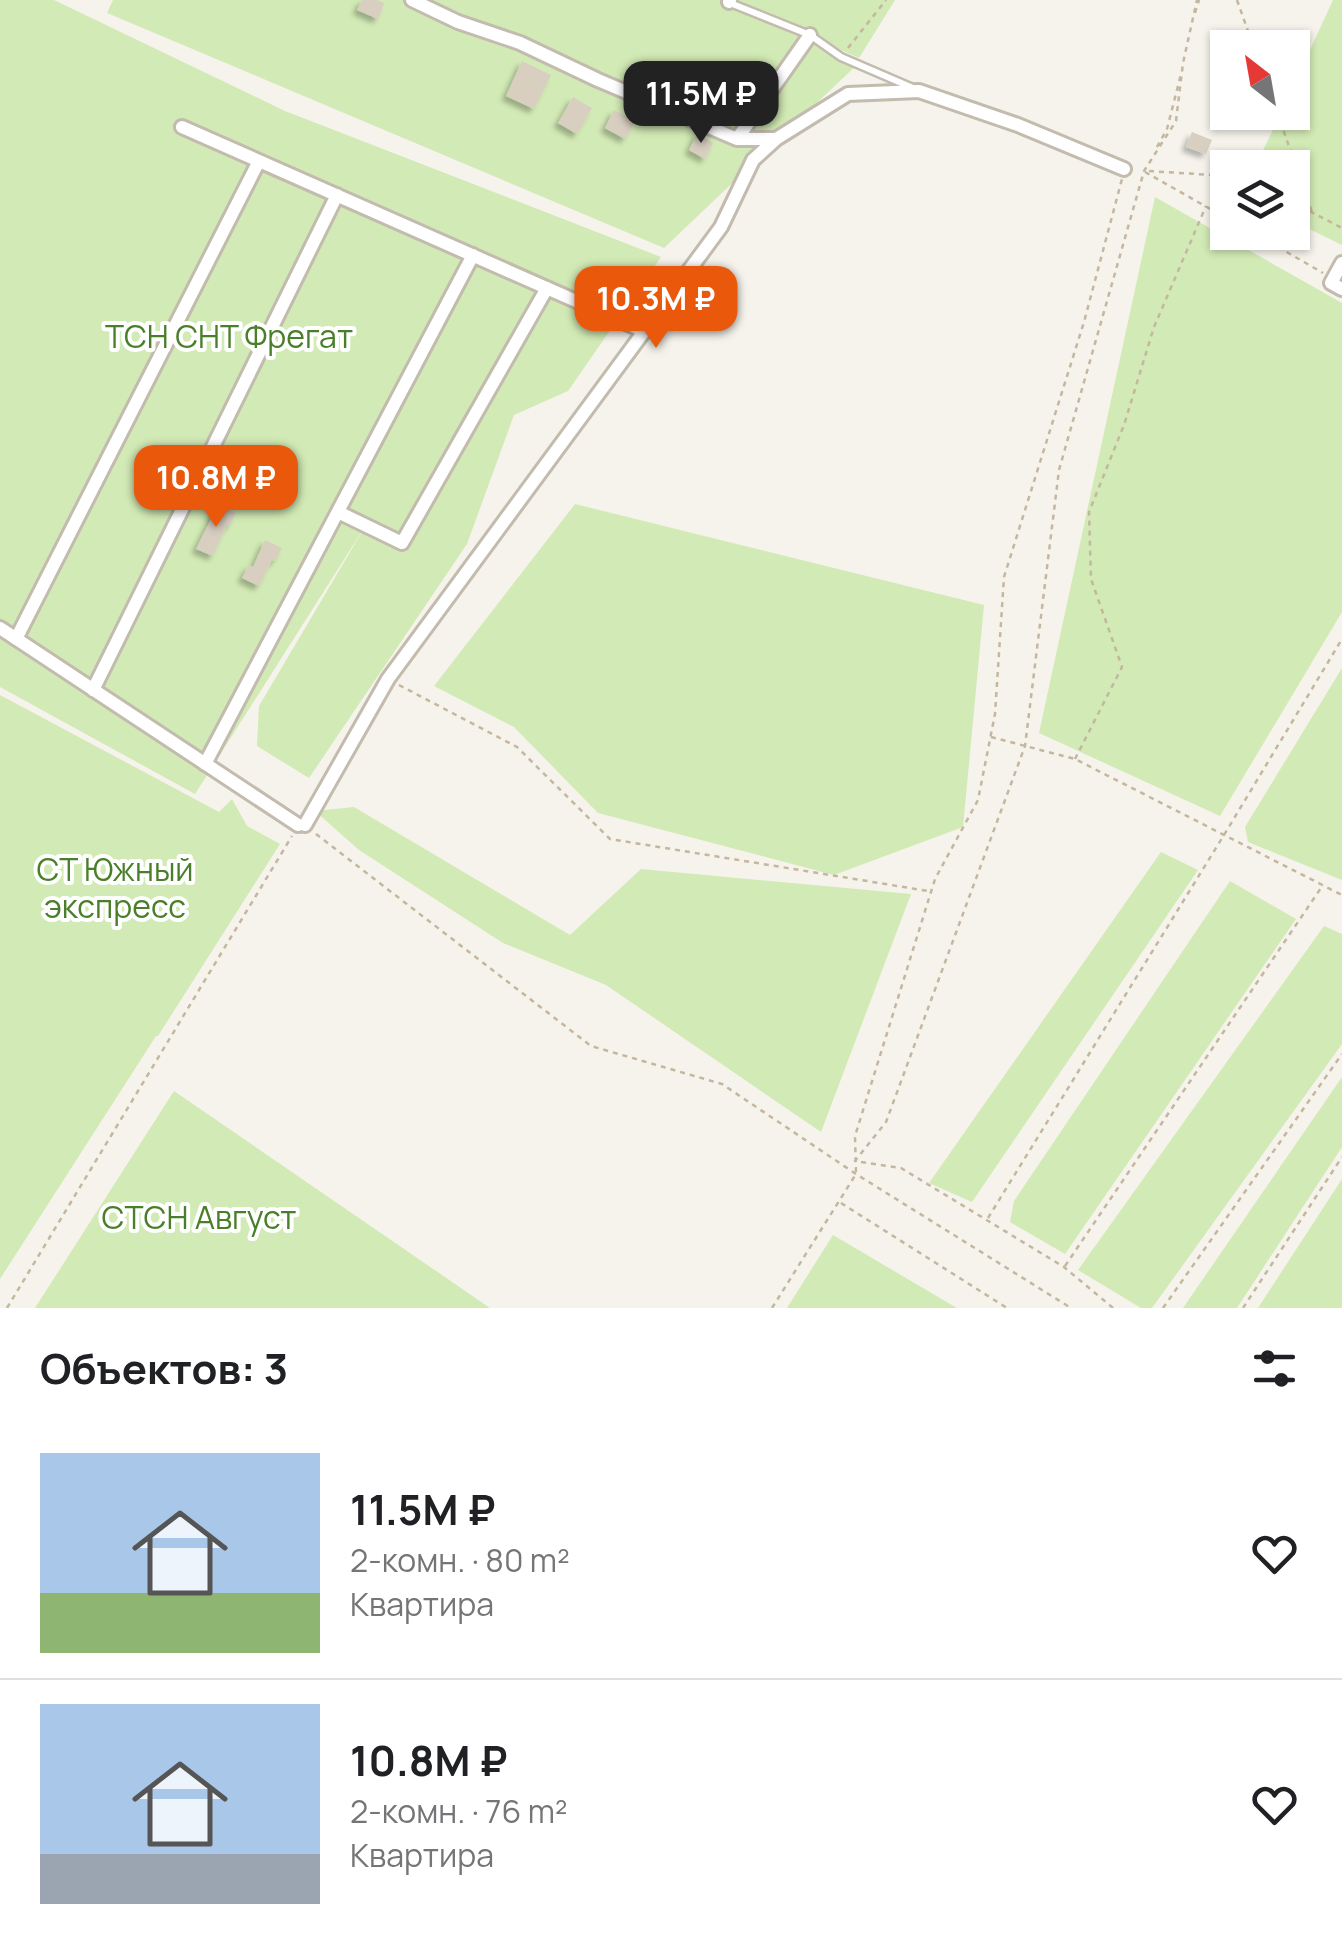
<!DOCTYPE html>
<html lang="ru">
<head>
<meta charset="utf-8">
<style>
  :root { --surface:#fff; --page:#f2f2f2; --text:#202124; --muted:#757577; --line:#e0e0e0; --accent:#ea580c }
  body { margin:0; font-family:Manrope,sans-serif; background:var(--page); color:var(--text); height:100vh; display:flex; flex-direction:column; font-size:38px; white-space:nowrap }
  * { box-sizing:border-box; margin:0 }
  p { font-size:32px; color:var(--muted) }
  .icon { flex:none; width:55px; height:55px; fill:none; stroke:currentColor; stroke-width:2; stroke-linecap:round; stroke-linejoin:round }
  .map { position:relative; height:1308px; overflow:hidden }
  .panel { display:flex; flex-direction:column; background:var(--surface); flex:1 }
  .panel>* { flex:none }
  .needle { width:65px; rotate:329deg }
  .fabs { position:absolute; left:1210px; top:30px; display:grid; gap:20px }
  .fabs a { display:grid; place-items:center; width:100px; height:100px; border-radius:0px; background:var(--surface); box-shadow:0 2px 8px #0004; font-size:50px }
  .price { position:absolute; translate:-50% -85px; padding:0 22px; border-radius:20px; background:var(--accent); color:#fff; font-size:32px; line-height:65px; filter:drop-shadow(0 2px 5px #0008) }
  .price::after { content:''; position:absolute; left:50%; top:60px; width:30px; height:22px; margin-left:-15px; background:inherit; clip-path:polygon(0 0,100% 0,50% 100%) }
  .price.on { background:#222; color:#fff }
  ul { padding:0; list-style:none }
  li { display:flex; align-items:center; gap:30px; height:250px; padding:0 40px }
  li+li { border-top:2px solid var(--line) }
  li span { display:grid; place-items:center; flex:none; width:280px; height:200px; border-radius:0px; color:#555 }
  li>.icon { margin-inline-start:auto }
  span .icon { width:120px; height:120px; fill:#fffc; stroke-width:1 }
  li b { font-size:42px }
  h2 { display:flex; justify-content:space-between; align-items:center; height:120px; padding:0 40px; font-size:42px }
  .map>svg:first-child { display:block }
  .green { fill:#d2eab5 }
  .building { fill:#d8cfc1; filter:url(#shadow) }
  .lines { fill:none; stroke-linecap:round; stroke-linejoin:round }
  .service-casing { stroke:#c2bbae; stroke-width:11 }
  .minor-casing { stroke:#c2bbae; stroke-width:18 }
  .path { stroke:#c4b79f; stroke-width:2.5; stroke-dasharray:5 5; stroke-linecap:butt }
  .service { stroke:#fff; stroke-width:6 }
  .minor { stroke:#fff; stroke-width:12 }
  .labels { text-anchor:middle; stroke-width:8; stroke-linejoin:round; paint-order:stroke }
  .park-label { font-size:32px; fill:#4a7f2a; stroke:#fff }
</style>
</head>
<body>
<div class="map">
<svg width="1342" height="1308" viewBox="0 0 1342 1308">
  <defs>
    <filter id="shadow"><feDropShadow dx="-4.5" dy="4.5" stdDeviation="2.5" flood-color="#0004"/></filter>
  </defs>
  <rect width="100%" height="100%" fill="#f6f3ec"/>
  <!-- green -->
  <path class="green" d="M 0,0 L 54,0 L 285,111 L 661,257 L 568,391 L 514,415 L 467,544 L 309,778 L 257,746 L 259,706 L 366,525 L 195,794 L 0,687 Z
    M 113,0 L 719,0 L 861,61 L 664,248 L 107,13 Z
    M 728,0 L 895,0 L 859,58 Z
    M 1333,0 L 1342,0 L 1342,245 L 1293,221 L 1292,168 L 1255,167 L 1281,113 L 1292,112 L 1293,87 Z
    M 1155,197 L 1342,303 L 1342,612 L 1220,816 L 1039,733 Z
    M 575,504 L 984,605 L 963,827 L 834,875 L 598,813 L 514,727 L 434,686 Z
    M 1342,668 L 1342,880 L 1248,842 L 1245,827 Z
    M 0,695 L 219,812 L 232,799 L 247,826 L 280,844 L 158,1036 L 156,1036 L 0,1279 Z
    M 354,807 L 570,935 L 641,869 L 911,894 L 821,1132 L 606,985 L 503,943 L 359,850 L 315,811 Z
    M 1161,852 L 1198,870 L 972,1202 L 929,1183 Z
    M 1230,881 L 1296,919 L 1065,1254 L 1010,1222 L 1014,1201 Z
    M 1324,926 L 1342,934 L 1342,1044 L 1152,1308 L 1141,1308 L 1078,1270 Z
    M 1342,1077 L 1342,1147 L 1237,1308 L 1183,1308 Z
    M 174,1091 L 490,1308 L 35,1308 Z
    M 1342,1179 L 1342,1308 L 1258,1308 Z
    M 833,1235 L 957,1308 L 787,1308 Z"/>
  <!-- building -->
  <path class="building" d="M 362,0 L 377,0 L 384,3 L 378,19 L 357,10 Z
    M 522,61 L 551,75 L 534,109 L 506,96 Z
    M 736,81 L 754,89 L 745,108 L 727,100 Z
    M 573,97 L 592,108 L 577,134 L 558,123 Z
    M 614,110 L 635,121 L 625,139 L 605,128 Z
    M 1192,132 L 1212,140 L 1206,154 L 1186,147 Z
    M 697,134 L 713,143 L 705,159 L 689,150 Z
    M 218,505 L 236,513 L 229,526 L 227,525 L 213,556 L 196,549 Z
    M 265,540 L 282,548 L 275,561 L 272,560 L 259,586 L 242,578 L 249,565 L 253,567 Z"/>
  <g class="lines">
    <!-- service casing -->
    <g class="service-casing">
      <path id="service" d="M 730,3 L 810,35 L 841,57 L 913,88"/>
    </g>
    <!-- minor casing -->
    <g class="minor-casing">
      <path id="minor" d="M 412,0 L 458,22 L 520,43 L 598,80 L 737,139 L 776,139
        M 729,2 L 730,0
        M 182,127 L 644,331
        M 737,139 L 810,35
        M 1342,263 L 1331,283 L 1342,289
        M 338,512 L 402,543 L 547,288
        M 0,628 L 298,825
        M 16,639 L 259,161
        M 93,690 L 337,195
        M 205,764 L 473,255
        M 305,825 L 388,679 L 721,227 L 753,160 L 776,139 L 848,94 L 919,91 L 1018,125 L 1124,169"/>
    </g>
    <!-- path -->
    <path class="path" d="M 1237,0 L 1254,48
      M 1195,13 L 1199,0
      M 848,48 L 886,0
      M 1277,112 L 1312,212
      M 1157,147 L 1167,129 L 1181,74
      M 1149,171 L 1228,176
      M 1145,172 L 1228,219
      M 1292,202 L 1342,228
      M 1252,232 L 1323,273
      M 399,685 L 517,747 L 610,839 L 928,891
      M 991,737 L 1075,759 L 1342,895
      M 1075,759 L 1122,667 L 1091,579 L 1089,512 L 1124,425 L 1154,327 L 1206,206
      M 316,834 L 591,1046 L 722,1084 L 856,1174 L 1071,1308
      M 841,1203 L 1007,1308
      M 988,1218 L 1224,835 L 1342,639
      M 1065,1266 L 1323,885
      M 7,1308 L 292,836
      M 772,1308 L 856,1174 L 855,1136 L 935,879 L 978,800 L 995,714 L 1004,577 L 1084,322 L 1122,179
      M 1113,1308 L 1064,1267 L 901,1168 L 855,1161 L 886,1122 L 1025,746 L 1059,470 L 1144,171 L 1176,121 L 1183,63 L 1197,0
      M 1163,1308 L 1342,1054
      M 1243,1308 L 1342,1157"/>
    <!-- service -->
    <use href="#service" class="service"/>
    <!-- minor -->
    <use href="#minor" class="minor"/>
  </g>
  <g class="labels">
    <!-- park labels -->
    <g class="park-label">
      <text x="229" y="348">ТСН СНТ Фрегат</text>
      <text x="115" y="881">СТ Южный<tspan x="115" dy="37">экспресс</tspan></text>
      <text x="199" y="1229">СТСН Август</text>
    </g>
  </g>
</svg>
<div class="fabs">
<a><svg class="needle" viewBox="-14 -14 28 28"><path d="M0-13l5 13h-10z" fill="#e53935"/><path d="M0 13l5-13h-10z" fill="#757577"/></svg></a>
<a><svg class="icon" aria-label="layers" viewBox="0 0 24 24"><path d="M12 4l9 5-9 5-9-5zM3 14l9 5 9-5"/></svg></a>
</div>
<b class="price on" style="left:701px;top:146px">11.5M ₽</b>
<b class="price" style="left:656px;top:351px">10.3M ₽</b>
<b class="price" style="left:216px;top:530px">10.8M ₽</b>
</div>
<section class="panel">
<h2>Объектов: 3<svg class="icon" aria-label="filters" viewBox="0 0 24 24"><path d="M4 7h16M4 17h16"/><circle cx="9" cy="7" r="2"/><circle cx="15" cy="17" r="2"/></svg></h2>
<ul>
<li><span style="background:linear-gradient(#a9c7e8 70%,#8fb573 0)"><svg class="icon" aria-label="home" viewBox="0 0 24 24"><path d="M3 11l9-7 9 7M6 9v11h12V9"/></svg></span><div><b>11.5M ₽</b><p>2-комн. · 80 m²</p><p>Квартира</p></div><svg class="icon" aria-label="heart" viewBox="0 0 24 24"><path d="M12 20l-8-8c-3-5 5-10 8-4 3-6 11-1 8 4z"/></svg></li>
<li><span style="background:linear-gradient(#a9c7e8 75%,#9aa5b1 0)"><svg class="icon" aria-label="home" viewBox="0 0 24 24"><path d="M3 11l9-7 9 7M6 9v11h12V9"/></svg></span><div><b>10.8M ₽</b><p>2-комн. · 76 m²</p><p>Квартира</p></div><svg class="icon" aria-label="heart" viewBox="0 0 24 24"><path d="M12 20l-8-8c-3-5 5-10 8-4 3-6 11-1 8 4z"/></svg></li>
</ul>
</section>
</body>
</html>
